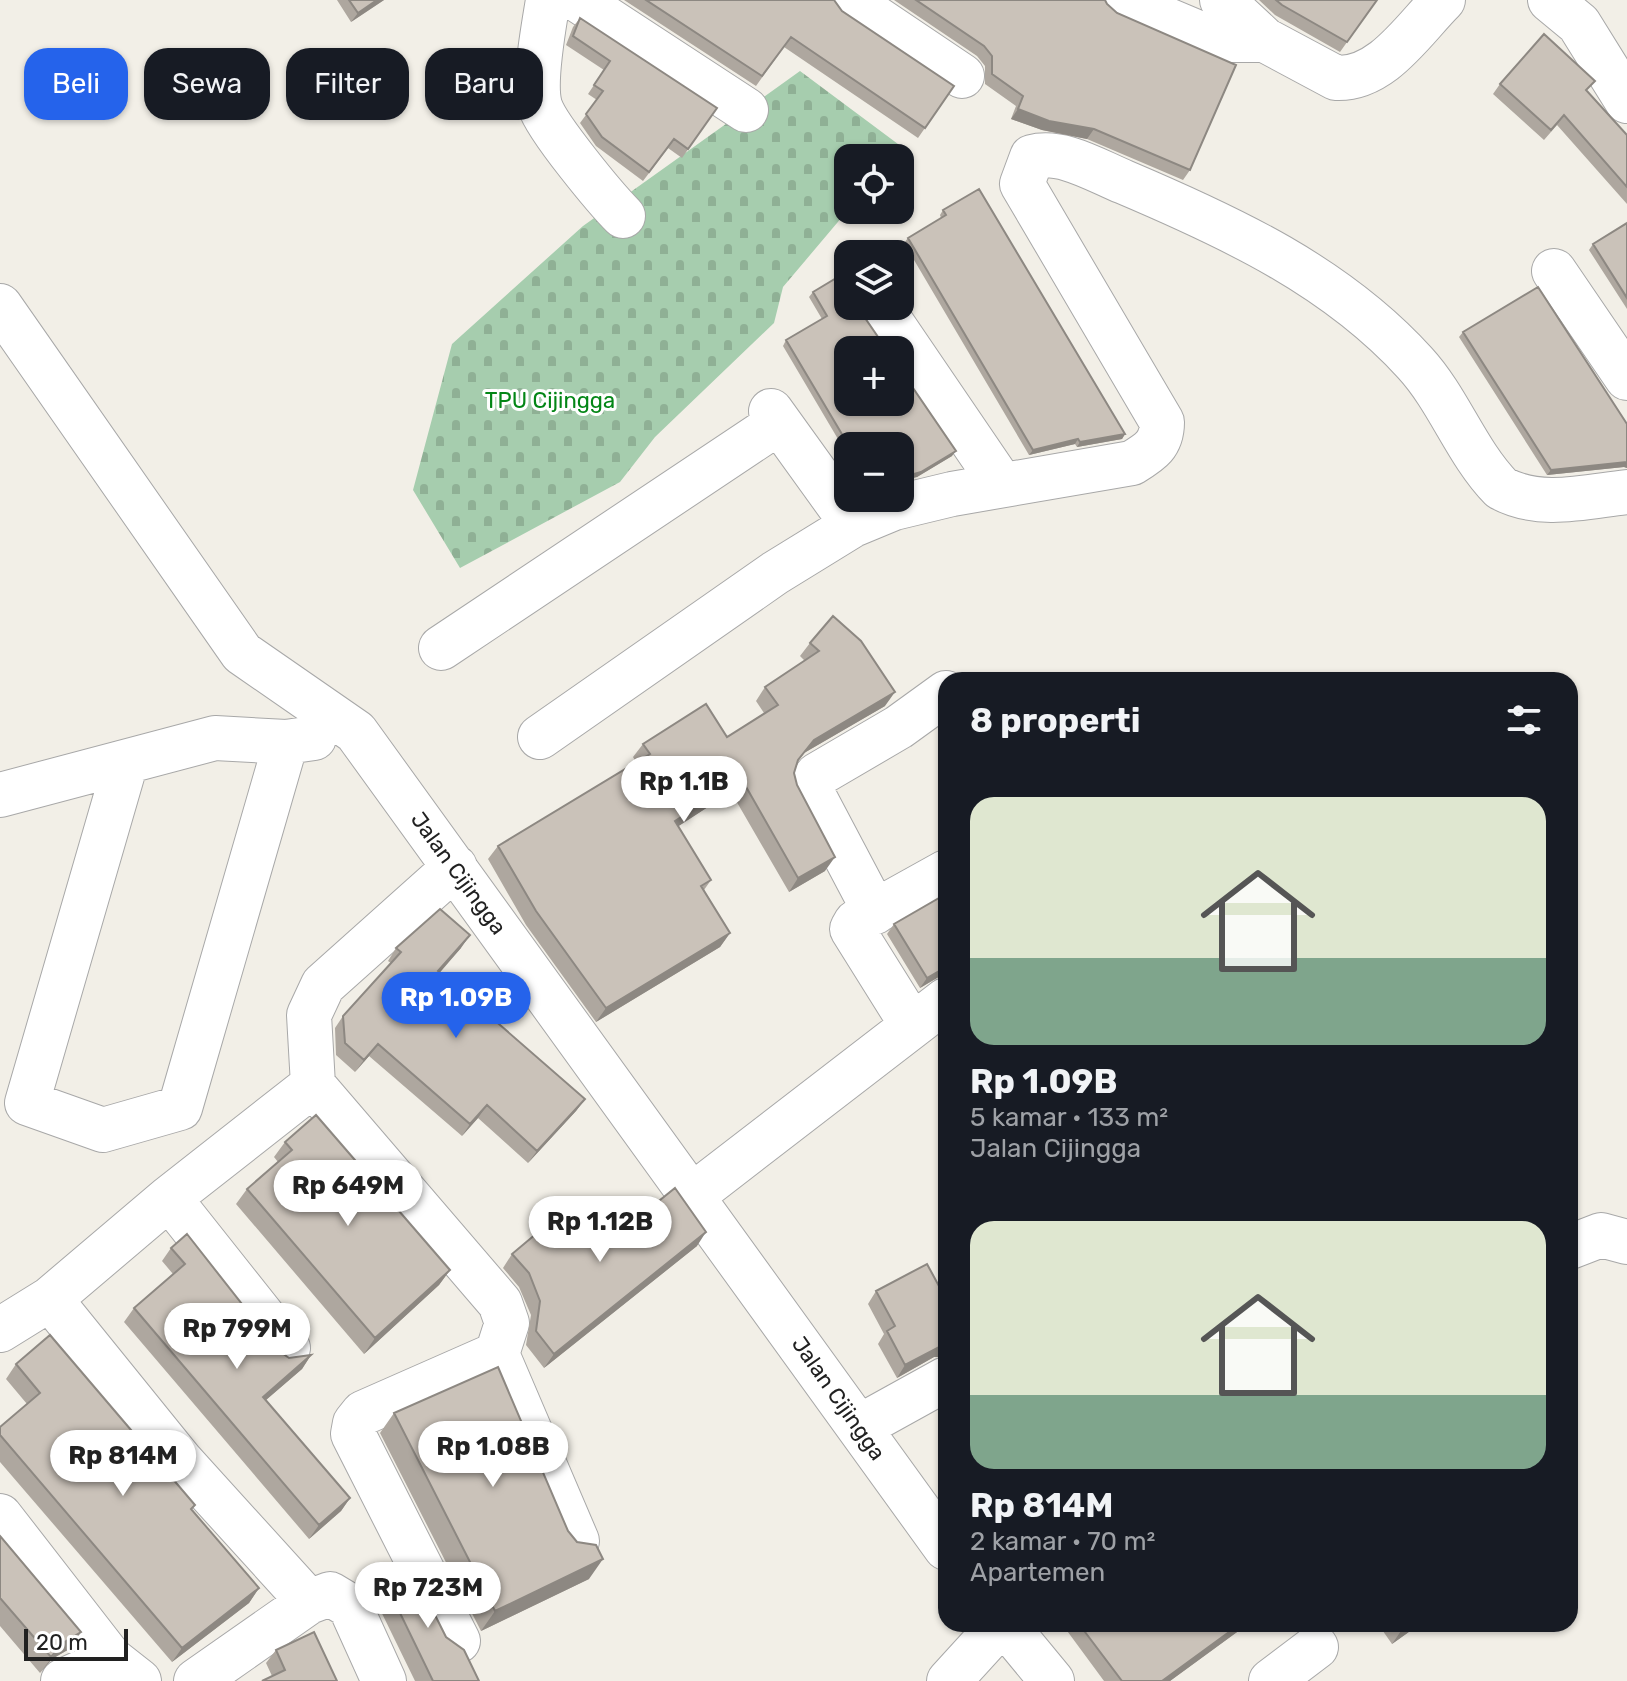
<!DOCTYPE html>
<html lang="id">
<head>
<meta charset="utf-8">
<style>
  :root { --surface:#171b24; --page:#242831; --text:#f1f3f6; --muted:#9ea1a6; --accent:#2563eb }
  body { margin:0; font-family:Rubik,sans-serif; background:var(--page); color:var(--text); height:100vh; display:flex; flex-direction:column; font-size:30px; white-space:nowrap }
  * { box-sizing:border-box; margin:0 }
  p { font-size:26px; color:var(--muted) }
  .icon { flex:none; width:44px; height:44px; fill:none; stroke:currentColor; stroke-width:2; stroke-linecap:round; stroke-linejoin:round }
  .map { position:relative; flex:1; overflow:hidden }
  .sheet { position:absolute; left:938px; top:672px; width:640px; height:960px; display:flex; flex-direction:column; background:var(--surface); border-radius:24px; box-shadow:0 2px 6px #0004 }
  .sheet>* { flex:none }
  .banner { position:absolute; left:24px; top:48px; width:760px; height:72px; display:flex; gap:16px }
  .controls { position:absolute; left:834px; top:144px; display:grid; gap:16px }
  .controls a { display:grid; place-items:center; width:80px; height:80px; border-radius:16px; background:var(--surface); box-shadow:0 2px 6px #0004; font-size:40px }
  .scale { position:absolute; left:24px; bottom:20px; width:104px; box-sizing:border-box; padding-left:8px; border:4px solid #212121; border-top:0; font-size:22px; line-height:28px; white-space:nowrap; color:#212121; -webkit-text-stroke:6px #fff; paint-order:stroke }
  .price { position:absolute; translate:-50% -68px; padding:0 18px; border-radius:28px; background:#fff; color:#222; font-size:26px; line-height:52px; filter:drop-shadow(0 2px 4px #0008) }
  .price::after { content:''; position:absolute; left:50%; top:48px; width:24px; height:18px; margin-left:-12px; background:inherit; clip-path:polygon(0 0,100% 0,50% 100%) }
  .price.on { background:var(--accent); color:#fff }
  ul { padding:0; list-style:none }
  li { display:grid; align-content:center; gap:16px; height:424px; padding:0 32px }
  li span { display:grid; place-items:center; height:248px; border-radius:24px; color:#555 }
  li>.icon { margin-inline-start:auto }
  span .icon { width:144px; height:144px; fill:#fffc; stroke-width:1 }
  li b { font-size:34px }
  h2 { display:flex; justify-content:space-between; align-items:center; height:96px; padding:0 32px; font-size:34px }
  .chip { padding:0 28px; border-radius:24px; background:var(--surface); box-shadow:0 2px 6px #0004; font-size:28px; line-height:72px }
  .chip.on { background:var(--accent); color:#fff }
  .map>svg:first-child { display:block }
  .cemetery { fill:url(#cemetery-stones) }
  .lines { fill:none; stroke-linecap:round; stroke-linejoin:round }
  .minor-casing { stroke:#a8a8a8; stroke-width:46 }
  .minor { stroke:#fff; stroke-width:44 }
  .wall { fill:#aea79f }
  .shaded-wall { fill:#8d8882 }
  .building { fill:#cac2b9; stroke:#8d8882; stroke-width:2 }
  .labels { text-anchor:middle; stroke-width:6; stroke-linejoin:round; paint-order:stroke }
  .park-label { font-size:22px; fill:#038616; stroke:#fff }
  .street-label { font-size:22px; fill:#212121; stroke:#fff }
</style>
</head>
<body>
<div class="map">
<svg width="1627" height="1681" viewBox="0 0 1627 1681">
  <defs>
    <pattern id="cemetery-stones" width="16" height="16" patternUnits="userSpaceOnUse" patternTransform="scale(2)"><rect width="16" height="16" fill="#a6cdae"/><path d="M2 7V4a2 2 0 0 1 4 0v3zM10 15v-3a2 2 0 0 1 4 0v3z" fill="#8fb095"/></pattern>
  </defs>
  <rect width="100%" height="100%" fill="#f2efe7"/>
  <!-- cemetery -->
  <path class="cemetery" d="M 800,71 L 902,147 L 893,158 L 848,158 L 848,210 L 783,287 L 774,323 L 655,437 L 620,482 L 460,568 L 413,490 L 452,344 L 583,226 Z"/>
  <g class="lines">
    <!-- minor casing -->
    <g class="minor-casing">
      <path id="minor" d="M 548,0 C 544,26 533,81 540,106 C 547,128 606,199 623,216
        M 578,0 L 746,110
        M 849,0 L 962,76
        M 1120,0 L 1215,40 L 1265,40 L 1336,78 C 1382,80 1413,30 1443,0
        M 1222,0 L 1265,40
        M 1550,0 L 1579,24 L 1627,101
        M 1554,271 L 1627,378
        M 0,306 L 242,653 L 356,732 L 946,1548
        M 880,306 L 1002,485
        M 771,411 L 853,525
        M 441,648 L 778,423
        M 540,737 L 775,573 L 853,525 L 894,508 L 952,494 L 1132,463 C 1150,452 1162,445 1162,422 L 1022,184 L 1032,157 C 1062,149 1097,171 1124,182 C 1230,227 1336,276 1415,363 C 1449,400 1466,452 1501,488 C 1540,509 1584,497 1627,492
        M 126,762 L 27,1103 L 103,1130 L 180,1108 L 286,742
        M 0,795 L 215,738 L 286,742 L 314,738
        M 875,912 L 809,787 L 817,775 L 899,727 L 946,693
        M 912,1025 L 852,929 L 856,922 L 946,872
        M 313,1085 L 500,1303 L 507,1323 L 497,1354 L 363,1413 L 355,1423 L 353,1434 L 458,1641
        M 693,1195 L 946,1000
        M 169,1198 L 288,1348
        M 1570,1247 L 1601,1235 L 1627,1242
        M 50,1299 L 181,1461 L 309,1602 L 330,1594 L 350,1606 L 384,1681
        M 0,1330 L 50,1299 L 169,1198 L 313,1085 L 309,1015 L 323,985 L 455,867
        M 497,1354 L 577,1541
        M 861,1426 L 946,1379
        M 0,1516 L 111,1659 L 139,1681
        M 1005,1624 L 1052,1681
        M 63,1681 L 111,1659
        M 196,1681 L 309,1602
        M 949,1681 L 1001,1624
        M 1271,1681 L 1316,1647"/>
    </g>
    <!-- minor -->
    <use href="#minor" class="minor"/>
  </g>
  <!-- wall -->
  <path class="wall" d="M 337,0 L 384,0 L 351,22 Z
    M 624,0 L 834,0 L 842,11 L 954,86 L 918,138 L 784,47 L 756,86 Z
    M 894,0 L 1105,0 L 1190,170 L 1183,180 L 1087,139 L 1042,130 L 1011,119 L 1016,106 L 985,84 L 985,66 L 977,56 Z
    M 1259,0 L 1377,0 L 1340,52 L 1275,15 Z
    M 580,18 L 717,108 L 682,158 L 668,148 L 643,181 L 596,146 L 580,123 L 597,100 L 588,94 L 604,70 L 566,45 L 573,27 Z
    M 1500,84 L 1587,91 L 1627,135 L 1627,204 L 1557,125 L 1544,140 L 1493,94 Z
    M 943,210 L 1125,434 L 1122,439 L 1077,447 L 1075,444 L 1029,455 L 904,243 L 908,238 L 941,218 L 940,215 Z
    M 1627,223 L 1627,309 L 1589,250 L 1593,244 Z
    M 813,292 L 863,315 L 952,456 L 917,477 L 900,446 L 848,446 L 848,456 L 783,346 L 786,340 L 822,319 L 809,297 Z
    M 1463,332 L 1627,424 L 1627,468 L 1624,467 L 1547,475 L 1459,337 Z
    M 810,643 L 885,706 L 804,753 L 797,763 L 794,773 L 797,785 L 825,871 L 789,892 L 731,792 L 678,826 L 711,880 L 704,890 L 730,933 L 720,947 L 596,1022 L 526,925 L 488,859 L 498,846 L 636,762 L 633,757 L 643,744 L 727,737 L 764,713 L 756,701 L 765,687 L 805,661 L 800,656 Z
    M 946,894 L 946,976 L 942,975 L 920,988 L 887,934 L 894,924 Z
    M 396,948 L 461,948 L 439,972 L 585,1099 L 576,1111 L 528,1163 L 478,1118 L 462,1136 L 369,1056 L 355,1072 L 336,1055 L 335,1028 L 343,1016 L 391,963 L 388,961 Z
    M 285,1142 L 450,1270 L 439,1285 L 364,1354 L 236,1204 L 247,1189 L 278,1162 L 274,1157 Z
    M 608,1242 L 697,1246 L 544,1368 L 526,1345 L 531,1315 L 519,1287 L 503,1268 L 512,1254 Z
    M 171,1248 L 278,1350 L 289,1358 L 311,1355 L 302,1369 L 266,1400 L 350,1498 L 341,1511 L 309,1539 L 124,1322 L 134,1308 L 173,1274 L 162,1261 Z
    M 876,1291 L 934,1357 L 897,1378 L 878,1344 L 884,1334 L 868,1304 Z
    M 16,1364 L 192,1510 L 259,1588 L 249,1603 L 172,1662 L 0,1462 L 0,1427 L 27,1404 L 6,1379 Z
    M 394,1413 L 568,1531 L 577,1542 L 589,1579 L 481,1631 L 380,1433 Z
    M 0,1536 L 71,1648 L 52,1659 L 40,1673 L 0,1626 Z
    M 383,1578 L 446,1637 L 479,1681 L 415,1681 L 372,1593 Z
    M 1062,1624 L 1248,1624 L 1170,1681 L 1104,1681 Z
    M 1378,1624 L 1420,1624 L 1392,1644 Z
    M 276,1650 L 337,1681 L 272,1676 L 266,1663 Z"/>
  <!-- shaded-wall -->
  <path class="shaded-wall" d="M 377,0 L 384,0 L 351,22 L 358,13 Z
    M 1018,109 L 1094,129 L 1087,139 L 1042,130 L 1011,119 Z
    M 1125,434 L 1122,439 L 1077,447 L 1080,442 Z
    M 1078,439 L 1075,444 L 1029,455 L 1033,450 Z
    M 956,451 L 952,456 L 917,477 L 900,482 L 900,478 Z
    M 1627,462 L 1627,468 L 1624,467 L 1547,475 L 1551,470 Z
    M 895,692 L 885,706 L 804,753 L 788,774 L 814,740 Z
    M 741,778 L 731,792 L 665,835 L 675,821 Z
    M 835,857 L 825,871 L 789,892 L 798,878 Z
    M 730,933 L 720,947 L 596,1022 L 606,1008 Z
    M 470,935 L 461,948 L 430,984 L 438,971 Z
    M 946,967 L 946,976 L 942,975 L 920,988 L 927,978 Z
    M 378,1044 L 369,1056 L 355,1072 L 364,1060 Z
    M 585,1099 L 576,1111 L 528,1163 L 537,1151 Z
    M 487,1105 L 478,1118 L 462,1136 L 470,1124 Z
    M 706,1232 L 697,1246 L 544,1368 L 554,1354 Z
    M 450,1270 L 439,1285 L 364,1354 L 375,1338 Z
    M 943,1345 L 946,1345 L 946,1357 L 934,1357 L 897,1378 L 905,1365 Z
    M 311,1355 L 302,1369 L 253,1411 L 263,1397 Z
    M 350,1498 L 341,1511 L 309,1539 L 319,1525 Z
    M 603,1559 L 589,1579 L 481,1631 L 495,1611 Z
    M 259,1588 L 249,1603 L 172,1662 L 182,1648 Z
    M 1240,1624 L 1248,1624 L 1170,1681 L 1162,1681 Z
    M 1411,1624 L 1420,1624 L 1392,1644 L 1401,1631 Z
    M 81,1632 L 71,1648 L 52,1659 L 40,1673 L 63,1643 Z"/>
  <!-- building -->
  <path class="building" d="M 349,0 L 377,0 L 358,13 Z
    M 646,0 L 834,0 L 842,11 L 954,86 L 925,128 L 791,37 L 762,76 Z
    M 916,0 L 1105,0 L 1107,4 L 1117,13 L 1236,65 L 1190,170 L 1094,129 L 1049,121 L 1018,109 L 1023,96 L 992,74 L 992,56 L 984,46 Z
    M 1276,0 L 1377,0 L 1347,42 L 1282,5 Z
    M 580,18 L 717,108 L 688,149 L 674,139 L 649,172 L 602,137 L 586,114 L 603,91 L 594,85 L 610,61 L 573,36 Z
    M 1544,34 L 1595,81 L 1586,90 L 1627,135 L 1627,187 L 1564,115 L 1551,130 L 1500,84 Z
    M 979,189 L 1125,434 L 1080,442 L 1078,439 L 1033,450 L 908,238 L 946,215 L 943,210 Z
    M 1627,223 L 1627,298 L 1593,244 Z
    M 848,271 L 848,306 L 860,306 L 863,315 L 887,350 L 848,350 L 848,402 L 900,402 L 900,369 L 956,451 L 921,472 L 900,478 L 900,446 L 849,446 L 786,340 L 827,316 L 813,292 Z
    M 1538,287 L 1627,424 L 1627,462 L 1551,470 L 1463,332 Z
    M 833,616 L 861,641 L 895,692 L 814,740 L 798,760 L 794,773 L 797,785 L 835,857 L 798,878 L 741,778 L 675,821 L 711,880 L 701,886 L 730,933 L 606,1008 L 536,911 L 498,846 L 650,754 L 643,744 L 706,704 L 727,737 L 778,705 L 765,687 L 819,651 L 810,643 Z
    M 946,894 L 946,967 L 927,978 L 894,924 Z
    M 440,909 L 470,935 L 438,971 L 585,1099 L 537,1151 L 487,1105 L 470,1124 L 378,1044 L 364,1060 L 345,1043 L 343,1016 L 401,952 L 396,948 Z
    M 316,1115 L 450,1270 L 375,1338 L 247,1189 L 292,1150 L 285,1142 Z
    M 675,1188 L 706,1232 L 554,1354 L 536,1331 L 540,1301 L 529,1273 L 512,1254 L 574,1202 L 608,1242 Z
    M 187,1234 L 278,1350 L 289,1358 L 311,1355 L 263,1397 L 350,1498 L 319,1525 L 134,1308 L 185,1264 L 171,1248 Z
    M 927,1264 L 946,1299 L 946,1345 L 943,1345 L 905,1365 L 887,1331 L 895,1326 L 876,1291 Z
    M 50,1335 L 195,1505 L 191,1509 L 259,1588 L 182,1648 L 0,1435 L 0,1427 L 40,1393 L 16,1364 Z
    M 498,1367 L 568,1531 L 577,1542 L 596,1545 L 603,1559 L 495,1611 L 394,1413 Z
    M 0,1536 L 81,1632 L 63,1643 L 51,1657 L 0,1598 Z
    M 410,1565 L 446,1637 L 464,1650 L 479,1681 L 433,1681 L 383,1578 Z
    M 1079,1624 L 1240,1624 L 1162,1681 L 1122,1681 Z
    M 1396,1624 L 1411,1624 L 1401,1631 Z
    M 314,1632 L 337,1681 L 262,1681 L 285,1670 L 276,1650 Z"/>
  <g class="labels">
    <!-- park labels -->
    <g class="park-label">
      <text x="550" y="408">TPU Cijingga</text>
    </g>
    <!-- street labels -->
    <g class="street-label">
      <text transform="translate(459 873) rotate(54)" y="8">Jalan Cijingga</text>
      <text transform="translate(839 1398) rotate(55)" y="8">Jalan Cijingga</text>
    </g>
  </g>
</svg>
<div class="controls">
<a><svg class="icon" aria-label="locate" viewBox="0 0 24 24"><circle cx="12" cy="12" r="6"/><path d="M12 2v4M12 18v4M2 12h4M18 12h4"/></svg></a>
<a><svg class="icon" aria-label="layers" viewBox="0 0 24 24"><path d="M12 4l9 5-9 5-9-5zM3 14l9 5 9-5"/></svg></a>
<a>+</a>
<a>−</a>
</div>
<div class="scale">20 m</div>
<b class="price" style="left:684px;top:824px">Rp 1.1B</b>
<b class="price on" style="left:456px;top:1040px">Rp 1.09B</b>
<b class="price" style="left:348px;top:1228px">Rp 649M</b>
<b class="price" style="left:600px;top:1264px">Rp 1.12B</b>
<b class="price" style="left:237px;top:1371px">Rp 799M</b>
<b class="price" style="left:493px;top:1489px">Rp 1.08B</b>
<b class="price" style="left:123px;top:1498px">Rp 814M</b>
<b class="price" style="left:428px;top:1630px">Rp 723M</b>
<div class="banner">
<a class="chip on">Beli</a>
<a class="chip">Sewa</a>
<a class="chip">Filter</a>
<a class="chip">Baru</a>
</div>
<section class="sheet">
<h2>8 properti<svg class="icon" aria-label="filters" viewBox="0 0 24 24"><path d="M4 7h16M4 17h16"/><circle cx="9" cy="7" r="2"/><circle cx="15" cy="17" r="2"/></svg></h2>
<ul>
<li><span style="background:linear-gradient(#dfe7d0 65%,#7fa58c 0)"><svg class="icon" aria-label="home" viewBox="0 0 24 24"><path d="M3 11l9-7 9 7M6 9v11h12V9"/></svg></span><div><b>Rp 1.09B</b><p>5 kamar · 133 m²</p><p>Jalan Cijingga</p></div></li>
<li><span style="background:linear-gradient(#dfe7d0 70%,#7fa58c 0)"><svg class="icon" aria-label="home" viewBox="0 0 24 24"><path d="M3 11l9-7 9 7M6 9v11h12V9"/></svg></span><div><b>Rp 814M</b><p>2 kamar · 70 m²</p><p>Apartemen</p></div></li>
</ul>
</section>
</div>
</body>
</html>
